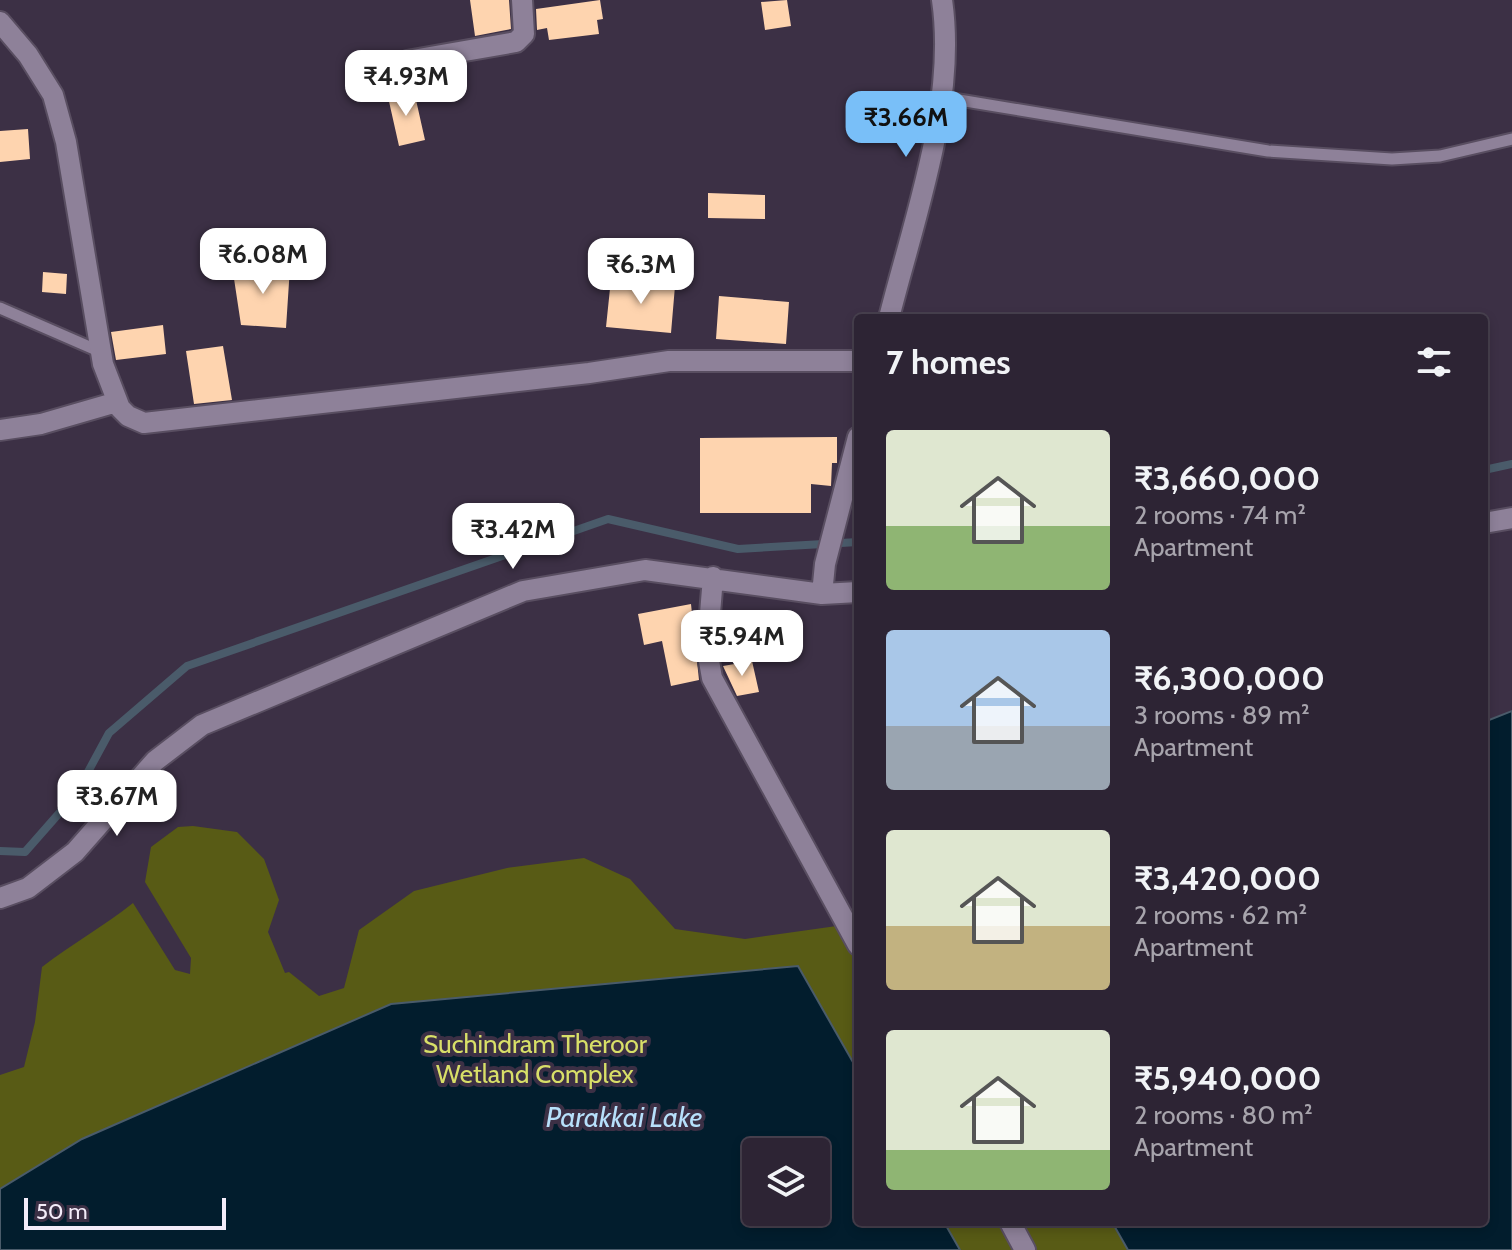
<!DOCTYPE html>
<html lang="en">
<head>
<meta charset="utf-8">
<style>
  :root { --surface:#2d2434; --page:#393040; --text:#f1f3f6; --muted:#a7a4ac; --line:#48414f; --accent:#79bff8 }
  body { margin:0; font-family:Cabin,sans-serif; background:var(--page); color:var(--text); height:100vh; display:flex; flex-direction:column; font-size:30px; white-space:nowrap }
  * { box-sizing:border-box; margin:0 }
  p { font-size:26px; color:var(--muted) }
  .icon { flex:none; width:44px; height:44px; fill:none; stroke:currentColor; stroke-width:2; stroke-linecap:round; stroke-linejoin:round }
  .map { position:relative; flex:1; overflow:hidden }
  .side { position:absolute; left:854px; top:314px; width:634px; height:912px; display:flex; flex-direction:column; background:var(--surface); border-radius:8px; box-shadow:0 4px 12px #0003,0 0 0 2px var(--line) }
  .side>* { flex:none }
  .fabs { position:absolute; left:742px; top:1138px; display:grid; gap:16px }
  .fabs a { display:grid; place-items:center; width:88px; height:88px; border-radius:8px; background:var(--surface); box-shadow:0 4px 12px #0003,0 0 0 2px var(--line); font-size:40px }
  .scale { position:absolute; left:24px; bottom:20px; width:202px; box-sizing:border-box; padding-left:8px; border:4px solid #f3ecf9; border-top:0; font-size:22px; line-height:28px; white-space:nowrap; color:#f3ecf9; -webkit-text-stroke:6px #3c3045; paint-order:stroke }
  .price { position:absolute; translate:-50% -68px; padding:0 18px; border-radius:16px; background:#fff; color:#222; font-size:26px; line-height:52px; filter:drop-shadow(0 2px 4px #0008) }
  .price::after { content:''; position:absolute; left:50%; top:48px; width:24px; height:18px; margin-left:-12px; background:inherit; clip-path:polygon(0 0,100% 0,50% 100%) }
  .price.active { background:var(--accent); color:#111 }
  ul { padding:0; list-style:none }
  li { display:flex; align-items:center; gap:24px; height:200px; padding:0 32px }
  li span { display:grid; place-items:center; flex:none; width:224px; height:160px; border-radius:8px; color:#555 }
  li>.icon { margin-inline-start:auto }
  span .icon { width:96px; height:96px; fill:#fffc; stroke-width:1 }
  li b { font-size:34px }
  h2 { display:flex; justify-content:space-between; align-items:center; height:96px; padding:0 32px; font-size:34px }
  .map>svg:first-child { display:block }
  .green { fill:#585b15; fill-rule:evenodd }
  .water { fill:#021d2d; stroke:#4a5b6a; stroke-width:2; fill-rule:evenodd }
  .lines { fill:none; stroke-linecap:round; stroke-linejoin:round }
  .stream { stroke:#4a5b6a; stroke-width:8 }
  .building { fill:#fed4af }
  .service-casing { stroke:#594e61; stroke-width:15 }
  .minor-casing { stroke:#594e61; stroke-width:24 }
  .service { stroke:#8e8199; stroke-width:11 }
  .minor { stroke:#8e8199; stroke-width:20 }
  .labels { text-anchor:middle; stroke-width:8; stroke-linejoin:round; paint-order:stroke }
  .park-label { font-size:26px; fill:#d8df68; stroke:#3c3045 }
  .water-label { font-size:28px; font-style:italic; fill:#b7e0fb; stroke:#3c3045 }
</style>
</head>
<body>
<div class="map">
<svg width="1512" height="1250" viewBox="0 0 1512 1250">
  <rect width="100%" height="100%" fill="#3c3045"/>
  <!-- green -->
  <path class="green" d="M 193,826 L 237,832 L 264,859 L 279,900 L 268,932 L 285,973 L 289,972 L 319,996 L 344,988 L 359,930 L 414,891 L 507,868 L 584,858 L 630,879 L 675,929 L 745,939 L 858,923 L 858,1222 L 1484,1222 L 1512,1250 L 0,1250 L 0,1075 L 24,1067 L 35,1022 L 42,967 C 72,944 104,926 133,903 L 175,970 L 190,974 L 191,958 L 145,882 L 151,847 L 178,827 ZM 756,1152 L 816,1152 L 816,1212 L 756,1212 Z"/>
  <!-- water -->
  <path class="water" d="M 1512,711 L 1512,1250 L 1128,1250 L 1112,1222 L 1484,1222 L 1484,722 Z
    M 798,966 L 858,1071 L 858,1222 L 944,1222 L 960,1250 L 0,1250 L 0,1189 L 82,1139 L 391,1004 ZM 756,1152 L 816,1152 L 816,1212 L 756,1212 Z"/>
  <g class="lines">
    <!-- stream -->
    <path class="stream" d="M 1484,470 L 1512,464
      M 0,851 L 25,852 L 76,794 L 109,733 L 187,666 L 608,519 L 738,549 L 858,542"/>
  </g>
  <!-- building -->
  <path class="building" d="M 470,0 L 509,0 L 511,29 L 475,36 Z
    M 600,0 L 603,19 L 597,20 L 599,34 L 549,40 L 547,28 L 537,30 L 536,9 Z
    M 787,0 L 791,26 L 765,30 L 761,2 Z
    M 414,91 L 425,140 L 399,146 L 388,97 Z
    M 28,129 L 30,159 L 0,162 L 0,131 Z
    M 708,193 L 765,195 L 765,219 L 708,218 Z
    M 273,266 L 290,267 L 286,328 L 241,325 L 233,272 Z
    M 43,272 L 67,274 L 66,294 L 42,292 Z
    M 611,279 L 675,286 L 671,333 L 606,327 Z
    M 719,296 L 789,302 L 786,344 L 716,339 Z
    M 163,325 L 166,354 L 116,360 L 111,332 Z
    M 223,346 L 232,400 L 194,404 L 186,351 Z
    M 837,437 L 837,463 L 832,463 L 831,486 L 811,484 L 811,513 L 700,513 L 700,438 Z
    M 691,604 L 699,680 L 671,686 L 662,641 L 644,645 L 638,614 Z
    M 752,661 L 759,692 L 737,696 L 723,666 Z"/>
  <g class="lines">
    <!-- service casing -->
    <g class="service-casing">
      <path id="service" d="M 941,97 L 1268,151 L 1392,159 L 1440,156 L 1512,139
        M 0,308 L 101,352"/>
    </g>
    <!-- minor casing -->
    <g class="minor-casing">
      <path id="minor" d="M 0,22 L 28,55 L 53,95 L 66,142 L 103,364 L 120,408 L 128,416 L 144,423 L 589,373 L 669,361 L 858,361
        M 407,61 L 516,42 L 524,34 L 522,0
        M 889,318 C 914,218 957,103 942,0
        M 0,430 L 41,424 L 117,402
        M 1484,523 L 1512,518
        M 713,577 L 707,650 L 712,678 L 858,945
        M 822,594 L 825,564 L 858,437
        M 0,898 L 28,888 L 75,852 L 155,761 L 202,725 L 523,591 L 645,570 L 822,594 L 858,592
        M 1010,1222 L 1025,1250"/>
    </g>
    <!-- service -->
    <use href="#service" class="service"/>
    <!-- minor -->
    <use href="#minor" class="minor"/>
  </g>
  <g class="labels">
    <!-- park labels -->
    <g class="park-label">
      <text x="535" y="1053">Suchindram Theroor<tspan x="535" dy="30">Wetland Complex</tspan></text>
    </g>
    <!-- water labels -->
    <g class="water-label">
      <text x="624" y="1127">Parakkai Lake</text>
    </g>
  </g>
</svg>
<div class="fabs">
<a><svg class="icon" aria-label="layers" viewBox="0 0 24 24"><path d="M12 4l9 5-9 5-9-5zM3 14l9 5 9-5"/></svg></a>
</div>
<div class="scale">50 m</div>
<b class="price" style="left:406px;top:118px">₹4.93M</b>
<b class="price active" style="left:906px;top:159px">₹3.66M</b>
<b class="price" style="left:263px;top:296px">₹6.08M</b>
<b class="price" style="left:641px;top:306px">₹6.3M</b>
<b class="price" style="left:513px;top:571px">₹3.42M</b>
<b class="price" style="left:742px;top:678px">₹5.94M</b>
<b class="price" style="left:117px;top:838px">₹3.67M</b>
<section class="side">
<h2>7 homes<svg class="icon" aria-label="filters" viewBox="0 0 24 24"><path d="M4 7h16M4 17h16"/><circle cx="9" cy="7" r="2"/><circle cx="15" cy="17" r="2"/></svg></h2>
<ul>
<li><span style="background:linear-gradient(#dfe7d0 60%,#8fb573 0)"><svg class="icon" aria-label="home" viewBox="0 0 24 24"><path d="M3 11l9-7 9 7M6 9v11h12V9"/></svg></span><div><b>₹3,660,000</b><p>2 rooms · 74 m²</p><p>Apartment</p></div></li>
<li><span style="background:linear-gradient(#a9c7e8 60%,#9aa5b1 0)"><svg class="icon" aria-label="home" viewBox="0 0 24 24"><path d="M3 11l9-7 9 7M6 9v11h12V9"/></svg></span><div><b>₹6,300,000</b><p>3 rooms · 89 m²</p><p>Apartment</p></div></li>
<li><span style="background:linear-gradient(#dfe7d0 60%,#c2b280 0)"><svg class="icon" aria-label="home" viewBox="0 0 24 24"><path d="M3 11l9-7 9 7M6 9v11h12V9"/></svg></span><div><b>₹3,420,000</b><p>2 rooms · 62 m²</p><p>Apartment</p></div></li>
<li><span style="background:linear-gradient(#dfe7d0 75%,#8fb573 0)"><svg class="icon" aria-label="home" viewBox="0 0 24 24"><path d="M3 11l9-7 9 7M6 9v11h12V9"/></svg></span><div><b>₹5,940,000</b><p>2 rooms · 80 m²</p><p>Apartment</p></div></li>
</ul>
</section>
</div>
</body>
</html>
